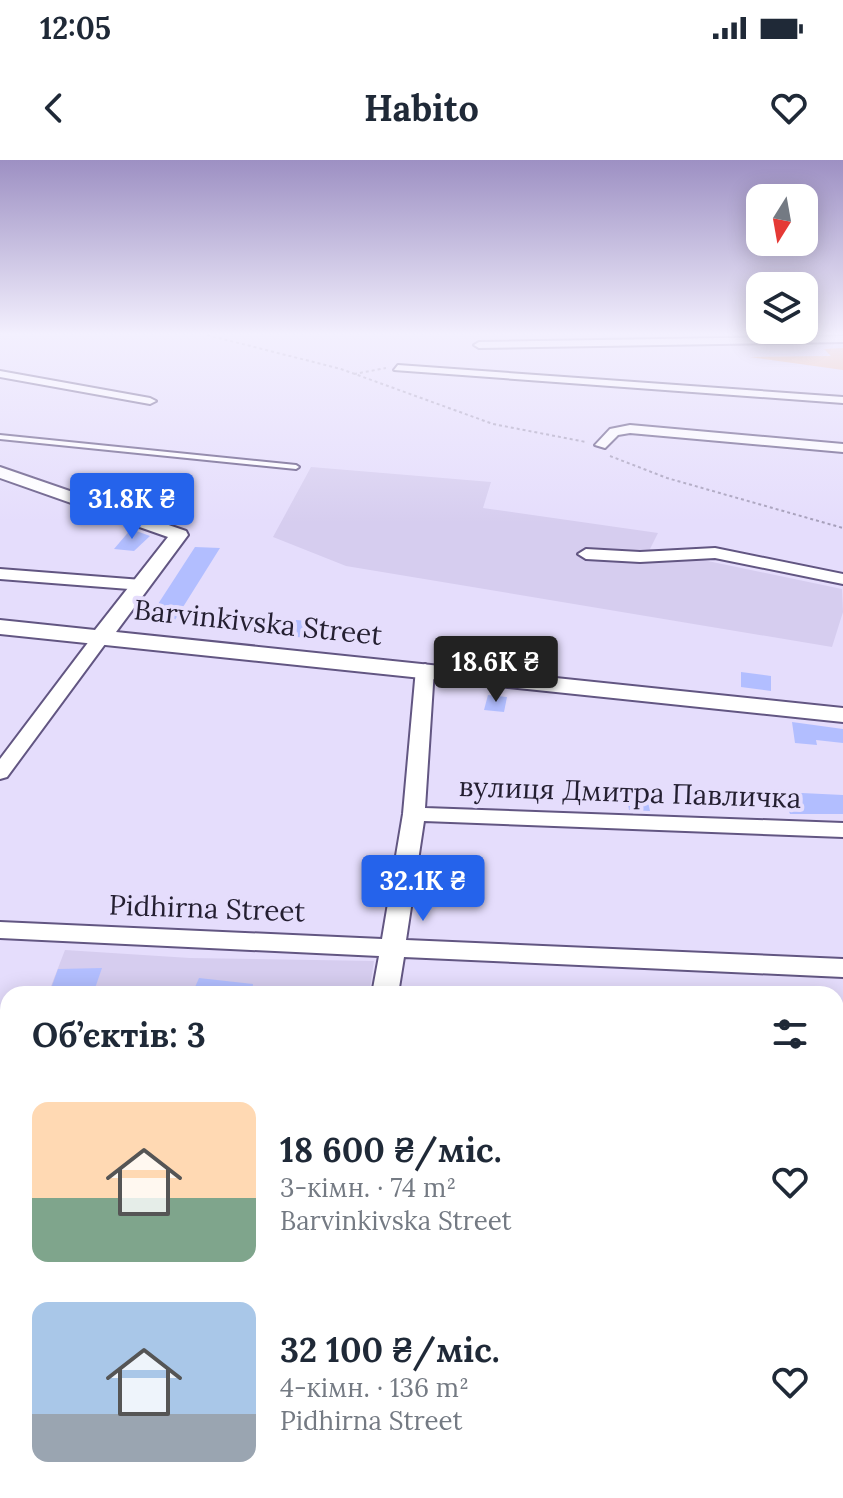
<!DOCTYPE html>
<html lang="uk">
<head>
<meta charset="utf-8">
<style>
  :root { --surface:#fff; --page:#f2f2f3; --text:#1f2937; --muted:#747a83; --accent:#2563eb }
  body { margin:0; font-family:Lora,serif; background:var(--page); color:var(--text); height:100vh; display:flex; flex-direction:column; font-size:30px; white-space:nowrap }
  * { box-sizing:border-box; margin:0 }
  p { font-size:26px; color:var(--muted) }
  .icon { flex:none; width:44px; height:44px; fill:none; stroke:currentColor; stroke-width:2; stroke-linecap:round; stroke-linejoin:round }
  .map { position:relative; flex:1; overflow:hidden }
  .panel { position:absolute; left:0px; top:826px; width:844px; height:512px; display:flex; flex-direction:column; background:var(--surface); border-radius:24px 24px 0 0; box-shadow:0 4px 20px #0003 }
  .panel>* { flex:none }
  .needle { width:52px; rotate:191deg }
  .buttons { position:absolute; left:746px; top:24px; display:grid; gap:16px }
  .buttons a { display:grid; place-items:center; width:72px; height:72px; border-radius:16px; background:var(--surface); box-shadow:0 4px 20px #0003; font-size:40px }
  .price { position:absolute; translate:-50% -68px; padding:0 18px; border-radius:8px; background:var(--accent); color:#fff; font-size:26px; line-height:52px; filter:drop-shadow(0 2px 4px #0008) }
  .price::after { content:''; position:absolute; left:50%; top:48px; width:24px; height:18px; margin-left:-12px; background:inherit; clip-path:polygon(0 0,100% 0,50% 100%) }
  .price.selected { background:#222; color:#fff }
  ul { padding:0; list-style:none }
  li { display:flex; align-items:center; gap:24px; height:200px; padding:0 32px }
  li span { display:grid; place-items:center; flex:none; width:224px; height:160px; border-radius:16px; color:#555 }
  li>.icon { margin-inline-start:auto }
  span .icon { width:96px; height:96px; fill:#fffc; stroke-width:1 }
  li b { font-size:34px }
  h2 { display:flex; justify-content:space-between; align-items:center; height:96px; padding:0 32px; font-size:34px }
  .status { display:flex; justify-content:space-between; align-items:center; height:56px; padding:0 40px; background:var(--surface); direction:ltr }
  .status svg { height:22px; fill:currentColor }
  header { display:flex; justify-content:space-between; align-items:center; height:104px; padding:0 32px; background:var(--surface); font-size:36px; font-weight:700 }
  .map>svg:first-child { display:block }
  .built { fill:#d6cdef }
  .green { fill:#f5be98 }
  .building { fill:#b2beff }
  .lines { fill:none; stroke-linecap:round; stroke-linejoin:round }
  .service-casing { stroke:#625682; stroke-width:4 }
  .minor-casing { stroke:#625682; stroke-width:4 }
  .tertiary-casing { stroke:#625682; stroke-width:4 }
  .path { stroke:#a69fba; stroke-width:2; stroke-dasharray:3 3; stroke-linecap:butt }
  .service { fill:#fff; fill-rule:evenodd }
  .minor { fill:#fff; fill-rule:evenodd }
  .tertiary { fill:#fff; fill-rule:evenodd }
  .labels { text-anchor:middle; stroke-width:8; stroke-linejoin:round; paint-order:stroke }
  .street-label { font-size:28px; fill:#241f31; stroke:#e5ddfc }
</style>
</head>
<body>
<div class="status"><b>12:05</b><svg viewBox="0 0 49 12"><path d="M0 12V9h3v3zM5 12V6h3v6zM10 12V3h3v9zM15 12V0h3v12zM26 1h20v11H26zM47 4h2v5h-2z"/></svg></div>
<header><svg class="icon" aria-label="back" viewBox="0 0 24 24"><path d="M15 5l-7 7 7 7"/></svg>Habito<svg class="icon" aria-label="heart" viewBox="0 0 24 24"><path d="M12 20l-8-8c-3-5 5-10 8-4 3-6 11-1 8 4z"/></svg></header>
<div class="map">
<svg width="843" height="1338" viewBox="0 0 843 1338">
  <rect width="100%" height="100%" fill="#e5ddfc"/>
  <!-- built -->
  <path class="built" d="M 311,307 L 491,322 L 483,348 L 658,373 L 650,389 L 842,429 L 843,452 L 832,487 L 346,406 L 273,377 Z
    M 65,790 L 190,798 L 374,801 L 369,834 L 48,834 Z
    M 8,979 L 8,1064 L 0,1064 L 0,999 Z"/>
  <!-- green -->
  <path class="green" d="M 843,188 L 843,210 L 749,197 L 831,196 L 824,189 Z"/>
  <!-- building -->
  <path class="building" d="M 131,369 L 150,376 L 134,391 L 114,389 Z
    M 195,387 L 220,388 L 173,463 L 147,461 Z
    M 296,460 L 318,462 L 308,478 L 286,476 Z
    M 741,512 L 771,516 L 771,531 L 741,527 Z
    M 488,535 L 507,537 L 504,552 L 484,550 Z
    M 792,562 L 843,569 L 843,583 L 816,580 L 817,585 L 795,583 Z
    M 626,632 L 646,633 L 650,651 L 629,650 Z
    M 781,632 L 843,635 L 843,654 L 790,654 Z
    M 102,808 L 93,834 L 49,834 L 58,809 Z
    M 199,818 L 253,824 L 252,834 L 192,834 Z"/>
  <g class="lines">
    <!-- service casing -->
    <g class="service-casing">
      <path id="service" d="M 0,275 L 296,305 L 299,307 L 296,309 L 0,279 Z"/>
    </g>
    <!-- minor casing -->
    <g class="minor-casing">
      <path id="minor" d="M 843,176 L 843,182 L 479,188 L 474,185 L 479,182 Z
        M 398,205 L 843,237 L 843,243 L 394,210 Z
        M 0,211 L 150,238 L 156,241 L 150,244 L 0,217 Z
        M 630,265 L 843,284 L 843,292 L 630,273 L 618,275 L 605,288 L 595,285 L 610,269 Z
        M 715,388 L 843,414 L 843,424 L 715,398 L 640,402 L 586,399 L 578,394 L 586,389 L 640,392 Z
        M 0,409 L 142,420 L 150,425 L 142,430 L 0,419 Z
        M 102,471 L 111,476 L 7,617 L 0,619 L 0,599 L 96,472 Z
        M 425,504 L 434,509 L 425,648 L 843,663 L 843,677 L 424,661 L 406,780 L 843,799 L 843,817 L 404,797 L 398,834 L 372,834 L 379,796 L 0,778 L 0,762 L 382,779 L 403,654 L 416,509 Z
        M 836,978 L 843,979 L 843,1005 L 836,1004 Z
        M 0,1220 L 8,1220 L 8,1256 L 0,1256 Z
        M 836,1278 L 843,1279 L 843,1317 L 836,1316 Z
        M 8,1315 L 8,1330 L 37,1330 L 35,1338 L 0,1338 L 0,1327 Z
        M 303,1330 L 341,1330 L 339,1338 L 301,1338 Z"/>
    </g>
    <!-- tertiary casing -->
    <g class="tertiary-casing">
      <path id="tertiary" d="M 0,307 L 186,371 L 188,375 L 116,472 L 843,548 L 843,562 L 0,474 L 0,460 L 95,470 L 168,377 L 0,318 Z"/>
    </g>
    <!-- path -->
    <path class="path" d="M 207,175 L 341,209 L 493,264 L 586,282
      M 354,214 L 386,208
      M 610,296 L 667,318 L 843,368"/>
    <!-- service -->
    <use href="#service" class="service"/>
    <!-- minor -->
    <use href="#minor" class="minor"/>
    <!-- tertiary -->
    <use href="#tertiary" class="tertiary"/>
  </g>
  <!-- sky -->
  <linearGradient id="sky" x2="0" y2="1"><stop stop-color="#9d90c3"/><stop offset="0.48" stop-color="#f3f0fe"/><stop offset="1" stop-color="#f3f0fe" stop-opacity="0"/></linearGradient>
  <rect width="843" height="363" fill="url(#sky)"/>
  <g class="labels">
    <!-- street labels -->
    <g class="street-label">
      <text transform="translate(258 462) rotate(6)" y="10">Barvinkivska Street</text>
      <text transform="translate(630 632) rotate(2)" y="10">вулиця Дмитра Павличка</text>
      <text transform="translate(207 748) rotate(2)" y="10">Pidhirna Street</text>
    </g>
  </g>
</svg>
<div class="buttons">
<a><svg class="needle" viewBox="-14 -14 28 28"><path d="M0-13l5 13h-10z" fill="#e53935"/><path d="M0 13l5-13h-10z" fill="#747a83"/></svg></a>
<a><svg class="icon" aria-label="layers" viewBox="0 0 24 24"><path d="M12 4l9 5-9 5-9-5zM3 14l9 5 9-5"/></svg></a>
</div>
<b class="price" style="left:132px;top:381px">31.8K ₴</b>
<b class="price selected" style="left:496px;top:544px">18.6K ₴</b>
<b class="price" style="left:423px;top:763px">32.1K ₴</b>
<section class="panel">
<h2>Об’єктів: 3<svg class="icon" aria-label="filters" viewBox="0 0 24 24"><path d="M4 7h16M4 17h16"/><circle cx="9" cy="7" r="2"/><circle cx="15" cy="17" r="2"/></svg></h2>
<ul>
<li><span style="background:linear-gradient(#ffd9b3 60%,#7fa58c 0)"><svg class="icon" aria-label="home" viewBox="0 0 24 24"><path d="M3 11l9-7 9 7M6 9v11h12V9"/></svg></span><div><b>18 600 ₴/міс.</b><p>3-кімн. · 74 m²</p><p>Barvinkivska Street</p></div><svg class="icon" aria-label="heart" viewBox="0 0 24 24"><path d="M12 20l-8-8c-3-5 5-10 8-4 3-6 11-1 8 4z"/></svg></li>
<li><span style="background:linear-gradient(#a9c7e8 70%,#9aa5b1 0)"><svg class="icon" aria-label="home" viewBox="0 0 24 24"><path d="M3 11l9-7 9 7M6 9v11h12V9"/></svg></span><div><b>32 100 ₴/міс.</b><p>4-кімн. · 136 m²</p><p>Pidhirna Street</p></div><svg class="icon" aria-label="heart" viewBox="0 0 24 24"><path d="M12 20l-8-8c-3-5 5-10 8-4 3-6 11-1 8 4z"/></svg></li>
</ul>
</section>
</div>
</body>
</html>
